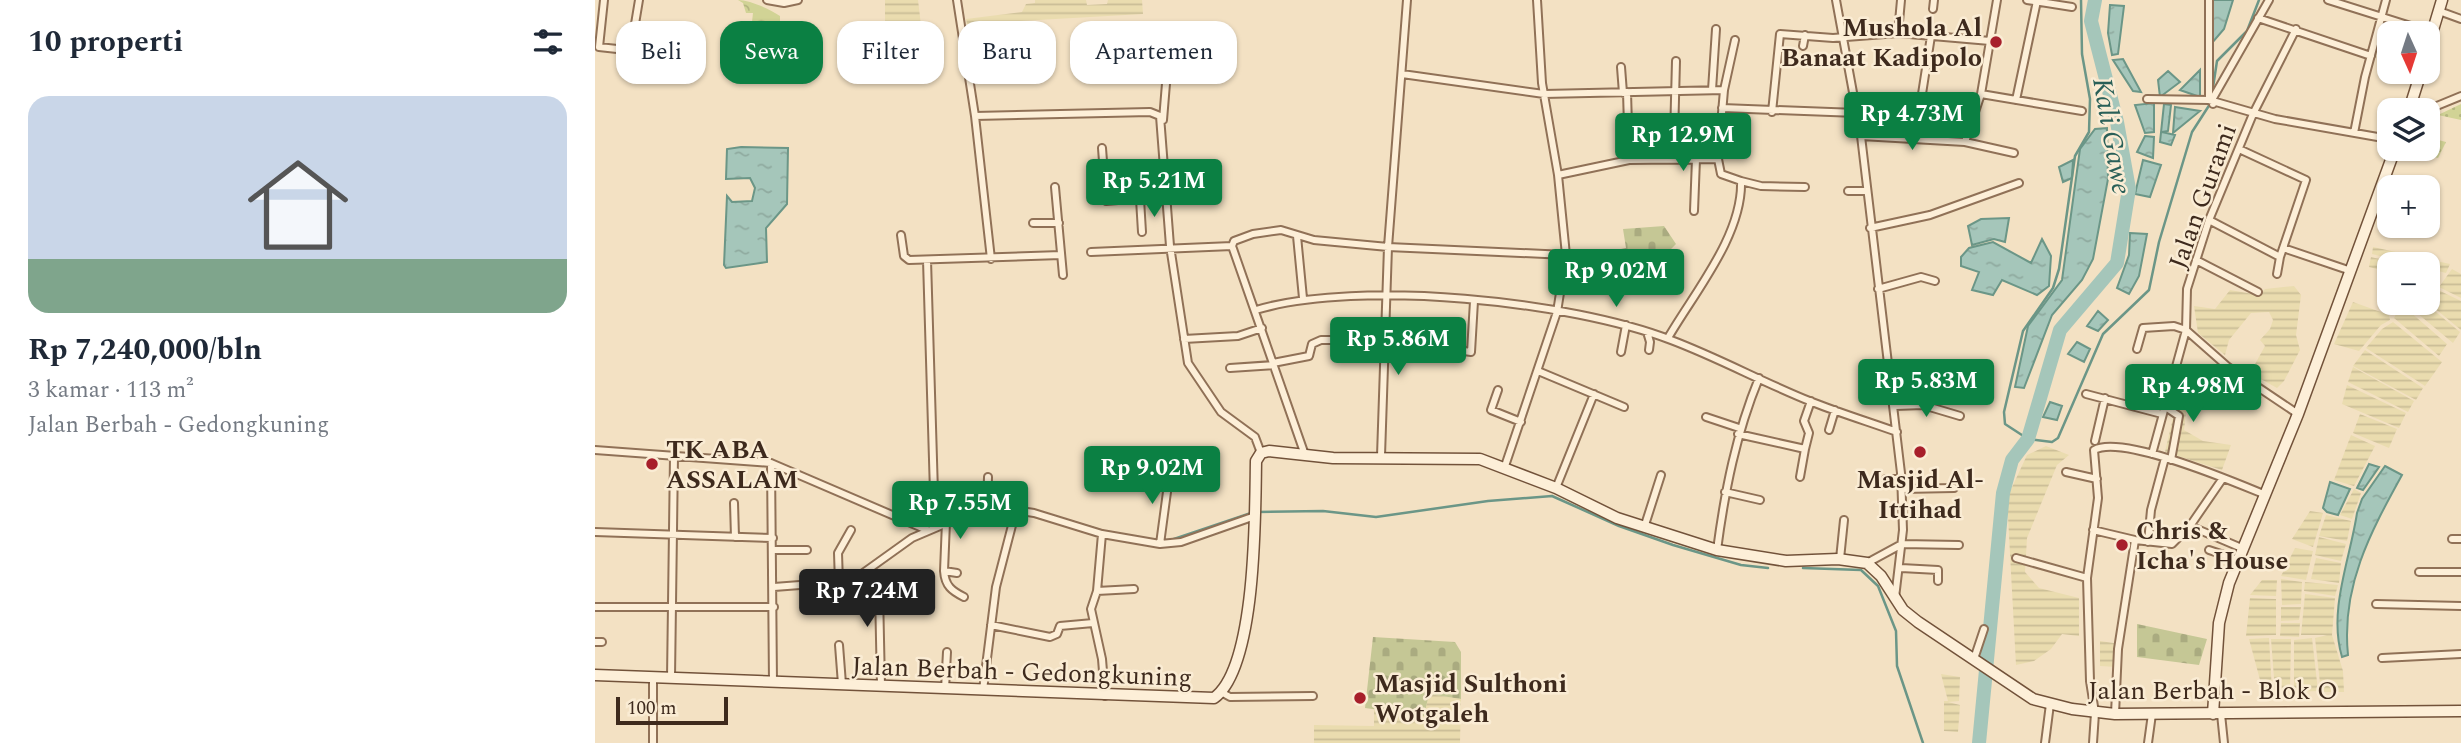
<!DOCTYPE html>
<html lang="id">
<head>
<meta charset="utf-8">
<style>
  :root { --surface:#fff; --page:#f2f2f3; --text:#1f2937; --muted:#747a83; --line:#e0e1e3; --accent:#0b8043 }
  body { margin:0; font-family:Spectral,serif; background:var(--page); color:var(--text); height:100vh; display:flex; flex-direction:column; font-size:26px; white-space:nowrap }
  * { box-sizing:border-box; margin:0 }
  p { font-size:23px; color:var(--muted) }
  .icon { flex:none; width:38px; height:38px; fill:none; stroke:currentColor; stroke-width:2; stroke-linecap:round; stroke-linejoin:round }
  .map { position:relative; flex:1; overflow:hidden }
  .sheet { display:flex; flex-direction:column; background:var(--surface); width:595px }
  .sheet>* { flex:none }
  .guide { position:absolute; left:21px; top:21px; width:665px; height:63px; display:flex; gap:14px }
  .needle { width:46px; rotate:177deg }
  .buttons { position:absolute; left:1782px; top:21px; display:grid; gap:14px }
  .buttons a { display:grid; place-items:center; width:63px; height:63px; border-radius:14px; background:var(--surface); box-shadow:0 2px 5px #0004; font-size:35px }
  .scale { position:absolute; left:21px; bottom:18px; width:112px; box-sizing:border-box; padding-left:7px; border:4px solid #3e2a1d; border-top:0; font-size:19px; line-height:24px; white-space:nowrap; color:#3e2a1d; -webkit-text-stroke:5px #faecd4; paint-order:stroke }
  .price { position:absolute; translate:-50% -60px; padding:0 16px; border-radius:7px; background:var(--accent); color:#fff; font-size:23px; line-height:46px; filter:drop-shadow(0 2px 4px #0008) }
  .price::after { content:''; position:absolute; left:50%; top:42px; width:21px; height:16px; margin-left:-10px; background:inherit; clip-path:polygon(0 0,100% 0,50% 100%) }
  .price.active { background:#222; color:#fff }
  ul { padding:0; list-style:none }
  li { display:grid; align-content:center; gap:14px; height:371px; padding:0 28px }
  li+li { border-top:2px solid var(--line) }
  li span { display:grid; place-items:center; height:217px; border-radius:21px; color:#555 }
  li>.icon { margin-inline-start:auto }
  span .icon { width:126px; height:126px; fill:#fffc; stroke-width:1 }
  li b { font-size:30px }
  h2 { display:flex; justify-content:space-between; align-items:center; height:84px; padding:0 28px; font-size:30px }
  .chip { padding:0 24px; border-radius:21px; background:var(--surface); box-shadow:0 2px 5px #0004; font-size:24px; line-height:63px }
  .chip.active { background:var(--accent); color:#fff }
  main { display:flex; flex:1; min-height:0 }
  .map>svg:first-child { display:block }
  .farmland { fill:url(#farmland-rules) }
  .grass { fill:url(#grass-dots) }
  .forest { fill:url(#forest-crowns) }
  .cemetery { fill:url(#cemetery-stones) }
  .water { fill:url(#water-ripples); stroke:#6b9687; stroke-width:2 }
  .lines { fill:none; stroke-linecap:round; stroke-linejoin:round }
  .stream { stroke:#6b9687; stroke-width:2.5 }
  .river { stroke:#a5c6ba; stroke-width:14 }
  .street-casing { stroke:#907157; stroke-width:10 }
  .secondary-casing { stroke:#72523a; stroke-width:13 }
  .street { stroke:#fdefd8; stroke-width:6 }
  .secondary { stroke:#fdefd8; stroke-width:10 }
  .poi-dot { fill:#a71f2b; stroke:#faecd4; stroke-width:2.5 }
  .labels { text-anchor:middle; stroke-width:5; stroke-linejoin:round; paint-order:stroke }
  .poi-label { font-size:26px; font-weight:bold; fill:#3e2a1d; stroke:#faecd4; text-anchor:start }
  .street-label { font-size:26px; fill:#3e2a1d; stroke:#faecd4 }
  .water-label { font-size:28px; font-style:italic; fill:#2a6058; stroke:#faecd4 }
</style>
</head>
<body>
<main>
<section class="sheet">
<h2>10 properti<svg class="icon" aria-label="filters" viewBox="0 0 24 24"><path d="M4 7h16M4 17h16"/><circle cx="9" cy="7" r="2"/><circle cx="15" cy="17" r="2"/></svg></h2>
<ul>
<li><span style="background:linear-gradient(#c9d6e8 75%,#7fa58c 0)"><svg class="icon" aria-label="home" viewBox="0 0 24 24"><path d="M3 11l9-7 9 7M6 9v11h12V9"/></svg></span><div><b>Rp 7,240,000/bln</b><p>3 kamar · 113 m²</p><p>Jalan Berbah - Gedongkuning</p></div></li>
</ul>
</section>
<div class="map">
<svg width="1866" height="743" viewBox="0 0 1866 743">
  <defs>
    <pattern id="farmland-rules" width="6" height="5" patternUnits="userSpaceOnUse" patternTransform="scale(1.75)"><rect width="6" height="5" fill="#eadcaf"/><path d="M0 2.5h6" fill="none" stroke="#cabd96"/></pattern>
    <pattern id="grass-dots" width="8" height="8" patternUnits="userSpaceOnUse" patternTransform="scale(1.75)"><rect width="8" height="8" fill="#d1d395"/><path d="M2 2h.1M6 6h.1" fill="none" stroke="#b4b580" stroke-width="1.8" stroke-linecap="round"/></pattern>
    <pattern id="forest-crowns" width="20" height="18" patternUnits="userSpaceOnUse" patternTransform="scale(1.75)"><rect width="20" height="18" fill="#d1d395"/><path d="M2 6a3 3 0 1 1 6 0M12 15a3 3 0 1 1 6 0" fill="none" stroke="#b4b580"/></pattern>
    <pattern id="cemetery-stones" width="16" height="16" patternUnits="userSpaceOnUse" patternTransform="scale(1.75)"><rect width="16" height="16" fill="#c5c795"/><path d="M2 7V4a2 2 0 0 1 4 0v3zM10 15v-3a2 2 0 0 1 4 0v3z" fill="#aaab80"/></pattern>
    <pattern id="water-ripples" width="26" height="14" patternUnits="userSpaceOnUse" patternTransform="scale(1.75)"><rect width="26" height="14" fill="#a5c6ba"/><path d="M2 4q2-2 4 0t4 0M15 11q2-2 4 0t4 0" fill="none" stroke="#8faa9f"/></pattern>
  </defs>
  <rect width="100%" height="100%" fill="#f3e1c3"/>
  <!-- farmland -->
  <path class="farmland" d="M 290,0 L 323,0 L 326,25 L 290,30 Z
    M 440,0 L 491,0 L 492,5 L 512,4 L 513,0 L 547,0 L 548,14 L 372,24 L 371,19 L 427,12 L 431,4 L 440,3 Z
    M 1778,247 L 1855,264 L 1851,273 L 1832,268 L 1832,264 L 1817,264 L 1777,254 Z
    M 1776,257 L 1806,264 L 1794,264 L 1794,272 L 1774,267 Z
    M 1857,269 L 1866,274 L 1866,298 L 1844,287 Z
    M 1794,282 L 1794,303 L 1805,303 L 1798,312 L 1784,308 Z
    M 1699,286 L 1706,295 L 1701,335 L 1705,350 L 1689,381 L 1682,388 L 1655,373 L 1670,346 L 1665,340 L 1675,329 L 1678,320 L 1674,312 L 1656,313 L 1634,340 L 1630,355 L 1603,333 L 1599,306 L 1620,309 L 1635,290 L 1664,295 L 1670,289 Z
    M 1839,288 L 1866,301 L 1866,330 L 1832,302 L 1832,291 Z
    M 1758,302 L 1794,315 L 1795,320 L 1786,325 L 1764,351 L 1739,344 Z
    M 1810,303 L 1830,303 L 1865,332 L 1858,343 Z
    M 1806,304 L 1852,344 L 1844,356 L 1799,318 Z
    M 1798,322 L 1847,362 L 1830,386 L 1771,348 L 1787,329 Z
    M 1770,350 L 1828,388 L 1821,400 L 1758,366 Z
    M 1758,367 L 1819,401 L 1813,412 L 1753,382 Z
    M 1632,372 L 1667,397 L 1659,409 L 1650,410 L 1633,400 L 1615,398 L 1597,404 L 1591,412 L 1589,430 L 1608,441 L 1636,445 L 1627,470 L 1570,452 L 1584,392 L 1591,379 L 1625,380 Z
    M 1752,385 L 1811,413 L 1804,428 L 1747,404 Z
    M 1765,414 L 1802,429 L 1794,448 L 1758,433 Z
    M 1756,435 L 1780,446 L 1759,486 L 1739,480 Z
    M 1451,446 L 1474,455 L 1462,465 L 1432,538 L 1430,572 L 1444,588 L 1484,598 L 1484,636 L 1467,634 L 1456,649 L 1439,661 L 1421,665 L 1412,498 L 1432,455 Z
    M 1759,489 L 1766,493 L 1757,519 L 1745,515 Z
    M 1715,511 L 1728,513 L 1718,547 L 1697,539 Z
    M 1731,515 L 1756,521 L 1752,541 L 1724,536 Z
    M 1724,537 L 1751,544 L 1746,561 L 1720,555 Z
    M 1700,548 L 1718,551 L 1711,580 L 1686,576 Z
    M 1721,558 L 1746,563 L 1744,583 L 1716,579 Z
    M 1686,579 L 1707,582 L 1706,604 L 1687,605 Z
    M 1667,580 L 1682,580 L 1681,596 L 1655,595 Z
    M 1710,582 L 1743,585 L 1740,596 L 1709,591 Z
    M 1710,594 L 1740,598 L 1737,635 L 1748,671 L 1749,692 L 1726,692 L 1720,638 L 1732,635 L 1706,635 Z
    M 1655,598 L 1681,599 L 1681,635 L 1651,636 Z
    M 1686,607 L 1706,607 L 1704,620 L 1686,621 Z
    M 1686,623 L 1705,623 L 1704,637 L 1685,636 Z
    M 1674,638 L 1677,691 L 1668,691 L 1654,639 Z
    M 1717,638 L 1723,691 L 1699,692 L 1699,640 Z
    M 1676,639 L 1696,639 L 1695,691 L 1680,691 Z
    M 1505,641 L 1525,644 L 1522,667 L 1505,666 Z
    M 1346,674 L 1365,677 L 1364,701 L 1353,702 L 1365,705 L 1363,732 L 1349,731 L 1349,701 L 1353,701 Z
    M 834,694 L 866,699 L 865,743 L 719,743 L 719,725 L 779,726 L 779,710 L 829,716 Z"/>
  <!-- grass -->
  <path class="grass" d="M 1866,104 L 1866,120 L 1843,115 Z
    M 1832,137 L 1851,142 L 1843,158 L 1812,149 L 1832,149 Z"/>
  <!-- forest -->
  <path class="forest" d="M 143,0 C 154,0 175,9 185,16 L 185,28 L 155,35 L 149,33 L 148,25 L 157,22 L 158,13 L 151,13 L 148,3 Z"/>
  <!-- cemetery -->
  <path class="cemetery" d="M 1069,226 L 1081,244 L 1075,250 L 1070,278 L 1038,281 L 1021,250 L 1031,248 L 1028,229 Z
    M 1542,624 L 1612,639 L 1604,665 L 1542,657 Z
    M 778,637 L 860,642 L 866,652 L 866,699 L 834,694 L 829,716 L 770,708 Z"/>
  <!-- water -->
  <path class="water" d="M 1618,0 L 1638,0 L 1629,29 L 1617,43 Z
    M 1515,5 L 1529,6 L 1523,54 L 1517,55 L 1513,33 Z
    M 1528,59 L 1546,92 L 1538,91 L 1518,60 Z
    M 1605,70 L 1605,97 L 1585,90 Z
    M 1573,71 L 1585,82 L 1565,97 L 1563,80 Z
    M 1559,103 L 1559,132 L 1550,133 L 1540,105 Z
    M 1569,104 L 1576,105 L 1573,131 L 1567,132 L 1580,135 L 1576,145 L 1565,142 Z
    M 1580,107 L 1605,111 L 1578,133 Z
    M 1512,128 L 1513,179 L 1498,259 L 1487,280 L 1457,315 L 1429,388 L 1420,387 L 1433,326 L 1467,280 L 1485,149 L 1500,129 Z
    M 1550,136 L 1559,137 L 1558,158 L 1542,152 Z
    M 146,147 L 193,148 L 192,204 L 171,228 L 172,262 L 131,268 L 129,265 L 132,196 L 137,202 L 157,201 L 160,188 L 155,178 L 131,179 L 132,149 Z
    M 1478,160 L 1477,178 L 1468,182 L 1464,167 Z
    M 1548,160 L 1566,165 L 1555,197 L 1540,194 Z
    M 1414,218 L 1410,242 L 1399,239 L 1377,245 L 1373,226 L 1386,219 Z
    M 1535,233 L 1552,234 L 1544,276 L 1534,294 L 1522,288 L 1534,255 Z
    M 1447,239 L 1456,256 L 1454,286 L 1442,295 L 1407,280 L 1398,295 L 1377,290 L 1384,272 L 1366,266 L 1366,257 L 1374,248 L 1398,242 L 1436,263 Z
    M 1503,311 L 1513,320 L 1503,331 L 1492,326 Z
    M 1482,342 L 1495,349 L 1489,362 L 1473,354 Z
    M 1455,402 L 1467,406 L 1462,420 L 1448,417 Z
    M 1774,464 L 1784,467 L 1768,490 L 1762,488 Z
    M 1790,466 L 1807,475 C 1775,533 1746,587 1753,655 L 1747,657 C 1733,610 1755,560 1762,513 L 1767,499 Z
    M 1735,482 L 1755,489 L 1743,515 L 1732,512 L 1728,508 Z"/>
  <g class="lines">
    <!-- stream -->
    <path class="stream" d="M 1486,0 L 1487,54 L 1495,99 L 1494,132 L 1480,156 L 1464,269 L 1458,288 L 1428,331 L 1409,412 L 1410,424 L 1433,439 L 1457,442 L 1463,438 L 1508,334 L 1554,290 L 1564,242 L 1597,132 L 1615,104
      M 1617,94 L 1622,61 L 1652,31 L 1664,0
      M 444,512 L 505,530
      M 662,512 L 728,511 L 781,517 L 893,501 L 957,496 L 1024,526 L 1078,545 L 1146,565 L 1173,568
      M 361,513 L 384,503 L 427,508
      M 576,540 L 656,513
      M 1208,568 L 1266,570 L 1283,586 L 1301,631 L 1302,666 L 1328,743"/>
    <!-- river -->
    <path class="river" d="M 1384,743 L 1408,493 L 1417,460 L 1433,439 L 1465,330 L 1522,263 L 1534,189 L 1522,122 L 1496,21 L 1500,0"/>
    <!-- street casing -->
    <g class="street-casing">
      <path id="street" d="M 172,0 L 189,3 L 203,0
        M 362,0 L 380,116 L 396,259
        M 1241,0 L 1266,136 L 1306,473 L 1308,530 L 1300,598
        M 1432,0 L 1477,7
        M 1733,0 L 1838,33
        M 1338,9 L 1339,0
        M 1844,11 L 1866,19
        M 1663,18 L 1776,56
        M 1303,33 L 1306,0
        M 1208,46 L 1210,35
        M 4,47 L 31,50 L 36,48 L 44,0
        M 4,47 L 9,0
        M 1026,67 L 1028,93
        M 807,74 L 949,94 L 1129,90
        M 1117,90 L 1121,29
        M 1032,92 L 1034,160
        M 1386,94 L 1487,111
        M 1552,99 L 1614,100 L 1680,119 L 1794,139
        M 1421,100 L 1442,1
        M 1614,100 L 1614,0
        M 1618,104 L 1618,98 L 1674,0
        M 1127,108 L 1262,113
        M 1832,110 L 1866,96
        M 1177,112 L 1185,34 L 1238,38 L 1303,33 L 1395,41
        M 380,116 L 555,112 L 565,116 L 575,246 L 593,363 L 626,412 L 660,437 L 666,453
        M 568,120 L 574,47
        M 1759,133 L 1770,77 L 1791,0
        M 1266,136 L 1370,142 L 1419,153
        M 1034,137 L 1079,137 L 1081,61
        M 1320,139 L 1336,36
        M 1370,142 L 1386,94 L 1402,0
        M 507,148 L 511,201 L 571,196
        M 508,175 L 547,173 L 549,198
        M 963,175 L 1034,160 L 1123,159 L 1129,90 L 1140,40
        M 1146,181 L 1166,186 L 1210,187
        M 460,187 L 468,275
        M 1253,191 L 1271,191
        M 545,199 L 547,232
        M 1099,211 L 1101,159
        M 1614,220 L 1685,257 L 1711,180 L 1644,149
        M 438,223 L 464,223
        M 1275,228 L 1335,215 L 1424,183
        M 306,235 L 309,256 L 314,260 L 466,255
        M 702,236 L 708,298
        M 637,246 L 639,241 L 658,234 L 686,230 L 719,240 L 793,247 L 971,255
        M 1688,248 L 1756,271
        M 496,252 L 637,246 L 710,455
        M 332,260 L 340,526
        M 1601,260 L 1663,292
        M 1682,274 L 1685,257
        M 1283,289 L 1326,277 L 1340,281
        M 661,310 C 764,279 976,301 1076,340 C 1124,358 1169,383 1217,402 C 1245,413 1274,422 1302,432
        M 1052,332 L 1055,342 L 1054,350
        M 1073,338 C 1099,293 1148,235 1146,181 L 1126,174 L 1123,159
        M 589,339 L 643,336 L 667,328
        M 1542,349 L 1548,328 L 1579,326 L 1591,330 L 1633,367 L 1703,414
        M 1026,352 L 1031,325
        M 678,363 L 714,356 L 717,344 L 726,340 L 790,340 L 876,352 L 879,301
        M 635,368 L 679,365
        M 943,371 L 1029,407
        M 903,390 L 896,410 L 926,422
        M 1491,394 L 1567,414
        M 1300,406 L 1328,405 L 1365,416
        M 1569,406 L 1584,416 L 1576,460
        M 1111,417 L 1144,428
        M 1234,430 L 1240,410
        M 1143,434 L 1210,449 L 1214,433 L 1209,421 L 1216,401
        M 1500,441 L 1510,398
        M 0,450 L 176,463 L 332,530
        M 1557,454 L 1591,330 L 1592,289 L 1614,220 L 1658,114 L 1701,29
        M 786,456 L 793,247 L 812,0
        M 176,463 L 178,682
        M 910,466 L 962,312 L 971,255 L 963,175 L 947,83 L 942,0
        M 1471,472 L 1502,479
        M 1205,477 L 1210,449
        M 1291,479 L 1307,479
        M 961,488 L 999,394
        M 1307,489 L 1359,488
        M 1130,492 L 1165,500
        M 139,503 L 140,537
        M 392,506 L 393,477
        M 351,522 L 349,571 L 362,573
        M 1595,526 L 1649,549
        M 1049,528 L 1066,475
        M 1498,530 L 1540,540 L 1577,544 L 1595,526 L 1628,478
        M 0,532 L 178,538
        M 507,534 L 502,591 L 496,609 L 507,659 L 510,696
        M 1857,539 L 1866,539
        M 1553,542 L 1556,510 L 1570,458
        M 565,544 L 574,477
        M 178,550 L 212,550
        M 1122,550 C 1130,490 1141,434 1164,378
        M 1614,550 L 1644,560
        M 1421,558 L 1492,578
        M 1245,559 L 1249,520
        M 1272,563 L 1307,544 L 1364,545
        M 1306,568 L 1343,570 L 1343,581
        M 349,571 C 350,586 357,591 369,597
        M 1824,572 L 1866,572
        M 269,573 L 274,584 L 284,592 L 286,686
        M 244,583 L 243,553 L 256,530
        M 179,587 L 257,581 L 317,538 L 392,506 L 439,513 L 507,534 L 565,544 L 586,542 L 660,516
        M 502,591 L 539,589
        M 1781,604 L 1866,606
        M 0,607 L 179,607
        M 396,625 L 455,637 L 462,634 L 465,626 L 498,623
        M 0,642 L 7,642
        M 244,645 L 247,684
        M 1787,658 L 1866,654
        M 1379,659 L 1389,629
        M 76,678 L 79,456
        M 350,689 L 352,652
        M 388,690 L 401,587 L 421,510
        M 626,692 L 635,697 L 718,696
        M 1520,714 L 1523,649 L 1540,540
        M 1626,714 L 1629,743
        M 58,743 L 58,678
        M 1450,743 L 1455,704
        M 1498,743 L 1500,713 L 1495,681 L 1492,578 L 1503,498 L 1499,450 C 1527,434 1639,482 1671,495
        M 1553,743 L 1557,714"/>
    </g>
    <!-- secondary casing -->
    <g class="secondary-casing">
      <path id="secondary" d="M 1832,50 L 1847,0
        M 1814,110 L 1826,72
        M 0,675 L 619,698 C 662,667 660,512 661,461 L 666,453 L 674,451 L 738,458 L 885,459 L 961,488 L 1022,518 L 1122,550 L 1191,561 L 1243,559 L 1272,563 L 1286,576 L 1308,610 L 1323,622 L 1438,699 L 1477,709 L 1520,714 L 1866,711
        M 1618,714 L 1624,623 L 1634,583 L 1703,414 L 1800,149"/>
    </g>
    <!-- street -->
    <use href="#street" class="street"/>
    <!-- secondary -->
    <use href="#secondary" class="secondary"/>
  </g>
  <!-- markers -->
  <g class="poi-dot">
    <circle cx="1401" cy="42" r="7"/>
    <circle cx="1325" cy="452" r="7"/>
    <circle cx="57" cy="464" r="7"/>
    <circle cx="1527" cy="545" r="7"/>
    <circle cx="765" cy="698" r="7"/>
  </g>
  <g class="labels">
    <!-- poi labels -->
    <g class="poi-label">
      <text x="1387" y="36" text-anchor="end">Mushola Al<tspan x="1387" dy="30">Banaat Kadipolo</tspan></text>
      <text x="71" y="458">TK ABA<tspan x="71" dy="30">ASSALAM</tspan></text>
      <text x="1325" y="488" text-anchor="middle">Masjid Al-<tspan x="1325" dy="30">Ittihad</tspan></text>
      <text x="1541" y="539">Chris &amp;<tspan x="1541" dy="30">Icha's House</tspan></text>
      <text x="779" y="692">Masjid Sulthoni<tspan x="779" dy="30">Wotgaleh</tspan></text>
    </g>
    <!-- street labels -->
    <g class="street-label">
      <text transform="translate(1607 196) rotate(-70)" y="9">Jalan Gurami</text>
      <text transform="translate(427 671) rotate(2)" y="9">Jalan Berbah - Gedongkuning</text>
      <text x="1618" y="699">Jalan Berbah - Blok O</text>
    </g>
    <!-- water labels -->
    <g class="water-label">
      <text transform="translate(1518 136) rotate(80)" y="10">Kali Gawe</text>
    </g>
  </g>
</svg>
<div class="buttons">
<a><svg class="needle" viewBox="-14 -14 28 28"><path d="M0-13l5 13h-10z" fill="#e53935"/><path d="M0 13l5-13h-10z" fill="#747a83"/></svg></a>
<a><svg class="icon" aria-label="layers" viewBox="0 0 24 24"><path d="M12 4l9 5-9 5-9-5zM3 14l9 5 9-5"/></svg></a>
<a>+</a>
<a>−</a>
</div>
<div class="scale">100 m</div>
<b class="price" style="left:1317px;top:152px">Rp 4.73M</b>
<b class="price" style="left:1088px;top:173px">Rp 12.9M</b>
<b class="price" style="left:559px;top:219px">Rp 5.21M</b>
<b class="price" style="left:1021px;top:309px">Rp 9.02M</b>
<b class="price" style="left:803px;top:377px">Rp 5.86M</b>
<b class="price" style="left:1331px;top:419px">Rp 5.83M</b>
<b class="price" style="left:1598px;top:424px">Rp 4.98M</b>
<b class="price" style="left:557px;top:506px">Rp 9.02M</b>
<b class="price" style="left:365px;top:541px">Rp 7.55M</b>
<b class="price active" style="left:272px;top:629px">Rp 7.24M</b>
<div class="guide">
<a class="chip">Beli</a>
<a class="chip active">Sewa</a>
<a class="chip">Filter</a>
<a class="chip">Baru</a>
<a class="chip">Apartemen</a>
</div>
</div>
</main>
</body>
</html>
